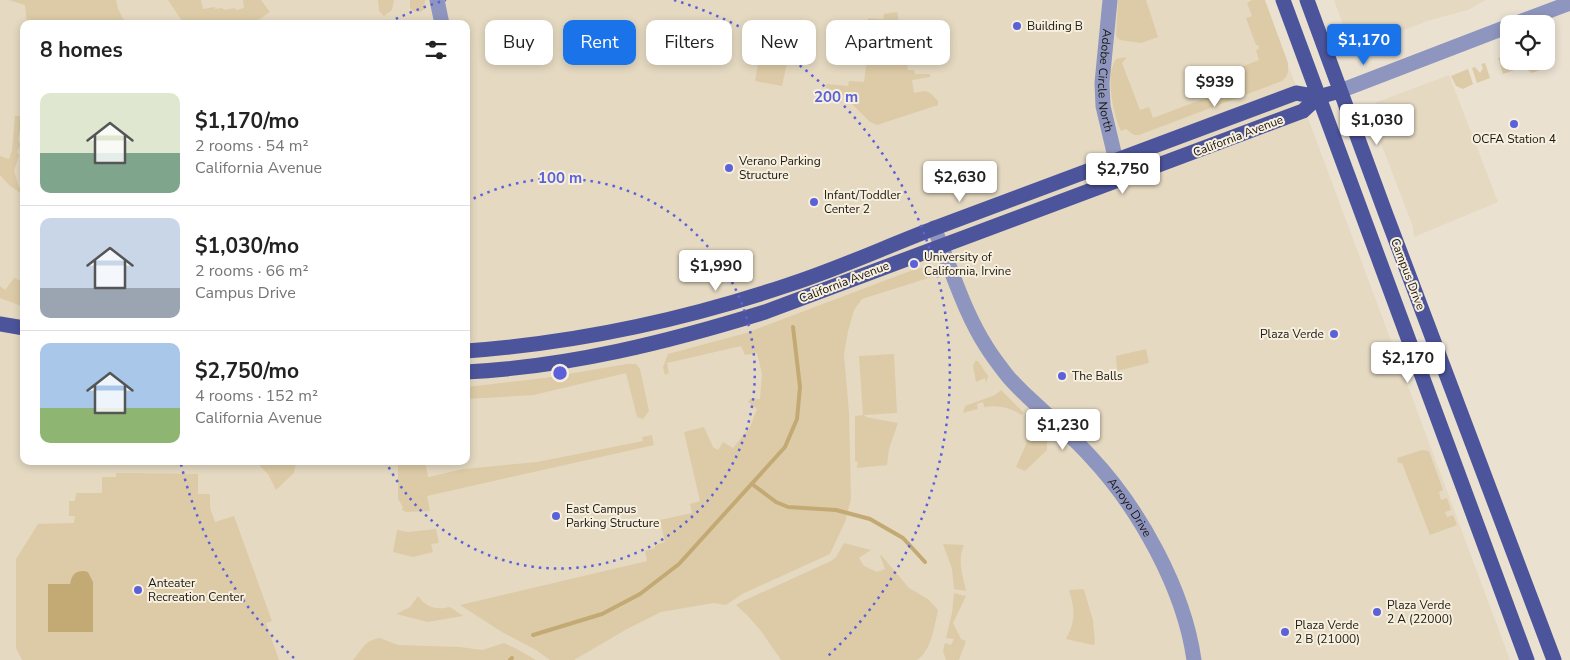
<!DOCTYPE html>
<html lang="en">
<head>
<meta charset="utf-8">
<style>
  :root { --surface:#fff; --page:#f6f6f6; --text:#222; --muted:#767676; --line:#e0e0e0; --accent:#1a73e8 }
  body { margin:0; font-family:"Nunito Sans",sans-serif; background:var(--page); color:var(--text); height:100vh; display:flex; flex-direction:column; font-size:19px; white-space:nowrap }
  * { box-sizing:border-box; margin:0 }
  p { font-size:16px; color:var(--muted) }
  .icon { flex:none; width:28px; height:28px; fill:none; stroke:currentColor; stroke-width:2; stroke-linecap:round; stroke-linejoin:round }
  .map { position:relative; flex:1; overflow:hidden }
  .panel { position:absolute; left:20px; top:20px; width:450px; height:445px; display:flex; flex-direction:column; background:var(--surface); border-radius:10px; box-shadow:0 2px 8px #0003 }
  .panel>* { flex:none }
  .banner { position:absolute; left:485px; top:20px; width:475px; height:45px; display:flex; gap:10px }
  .tools { position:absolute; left:1500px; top:15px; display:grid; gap:10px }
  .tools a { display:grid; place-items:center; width:55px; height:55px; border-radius:10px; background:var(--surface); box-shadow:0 2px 8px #0003; font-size:25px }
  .price { position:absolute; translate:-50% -42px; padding:0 11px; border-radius:5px; background:#fff; color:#222; font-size:16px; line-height:32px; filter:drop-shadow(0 1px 2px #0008) }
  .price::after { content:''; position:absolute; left:50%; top:30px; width:15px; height:11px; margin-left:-8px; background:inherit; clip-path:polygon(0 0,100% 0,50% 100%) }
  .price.selected { background:var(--accent); color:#fff }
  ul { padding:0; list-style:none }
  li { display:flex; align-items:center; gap:15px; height:125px; padding:0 20px }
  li+li { border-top:1px solid var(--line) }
  li span { display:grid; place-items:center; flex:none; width:140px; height:100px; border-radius:10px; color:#555 }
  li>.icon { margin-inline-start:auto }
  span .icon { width:60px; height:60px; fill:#fffc; stroke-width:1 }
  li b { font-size:21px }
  h2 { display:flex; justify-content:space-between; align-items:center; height:60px; padding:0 20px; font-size:21px }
  .tag { padding:0 18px; border-radius:10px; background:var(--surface); box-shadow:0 2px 8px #0003; font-size:18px; line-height:45px }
  .tag.selected { background:var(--accent); color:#fff }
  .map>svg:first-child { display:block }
  .built { fill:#e5d9c1; fill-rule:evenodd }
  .green { fill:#ddcba7 }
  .water { fill:#c3aa75 }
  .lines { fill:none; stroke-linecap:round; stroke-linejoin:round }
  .stream { stroke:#c3aa75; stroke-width:4 }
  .minor { stroke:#8e96bf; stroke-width:15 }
  .major { stroke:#4c549c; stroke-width:15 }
  .ring { fill:none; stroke:#5b62d9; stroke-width:2.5; stroke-dasharray:2.5 5 }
  .poi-dot { fill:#5b62d9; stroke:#f7efde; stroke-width:2 }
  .labels { text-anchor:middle; stroke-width:4; stroke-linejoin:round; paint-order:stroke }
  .poi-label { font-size:12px; fill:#1b1812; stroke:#f7efde; text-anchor:start }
  .street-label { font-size:12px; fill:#1b1812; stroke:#f7efde }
  .centre { fill:#5b62d9; stroke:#f7efde; stroke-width:2.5 }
  .ring-label { font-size:15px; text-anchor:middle; font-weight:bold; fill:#5b62d9; stroke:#f7efde; stroke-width:4; stroke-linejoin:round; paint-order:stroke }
</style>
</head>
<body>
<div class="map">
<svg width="1570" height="660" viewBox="0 0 1570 660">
  <rect width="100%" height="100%" fill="#eae1d1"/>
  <!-- built -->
  <path class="built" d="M 0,0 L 1264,0 L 1510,660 L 0,660 ZM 24,24 L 466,24 L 466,461 L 24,461 Z
    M 1334,0 L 1486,0 L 1468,10 L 1427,21 L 1361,47 L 1349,41 Z
    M 1449,75 L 1498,202 L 1414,237 L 1413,227 L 1371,117 L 1372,108 L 1377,102 Z"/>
  <!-- green -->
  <path class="green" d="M 9,0 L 116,0 L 118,9 L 126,24 L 27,24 L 25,5 Z
    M 168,0 L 201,0 L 203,9 L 215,7 L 215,9 L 222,8 L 224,10 L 235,8 L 236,10 L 244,8 L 243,0 L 261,0 L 270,12 L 252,24 L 184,24 Z
    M 378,0 L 394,0 L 392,10 L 384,16 L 379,11 Z
    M 410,0 L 425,0 L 424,9 L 421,12 L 413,11 L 410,8 Z
    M 1118,0 L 1146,0 L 1158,37 L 1141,43 L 1120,40 L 1116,36 Z
    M 1252,0 L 1265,0 L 1288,63 L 1288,72 L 1286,77 L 1282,81 L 1139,135 L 1134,135 L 1126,129 L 1121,131 C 1113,115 1105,74 1116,59 L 1127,57 L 1122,63 L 1140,110 L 1149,107 L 1153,118 L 1211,96 L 1207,89 L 1214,86 L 1208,67 L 1211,67 L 1216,77 L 1259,60 L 1256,50 L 1259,49 L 1258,45 L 1256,45 L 1246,18 L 1252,16 L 1247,3 Z
    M 897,12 L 908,70 L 914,70 L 915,74 L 930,74 L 930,77 L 912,80 L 914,93 C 928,90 928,90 938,101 L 938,105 L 877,125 L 870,122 L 843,95 L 825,87 L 827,84 L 848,86 L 849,81 L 864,82 L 866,66 L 868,64 L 868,18 L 883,19 L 884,14 Z
    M 760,53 L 788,58 L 782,86 L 755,81 Z
    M 1509,54 L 1509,61 L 1536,61 L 1540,70 L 1532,73 C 1523,65 1515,70 1503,74 L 1498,58 Z
    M 1485,63 L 1490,78 L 1477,83 L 1472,68 L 1475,67 L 1480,73 L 1483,68 L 1481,64 Z
    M 1468,69 L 1473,84 L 1463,89 L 1456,86 L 1451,76 Z
    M 15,116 L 23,116 L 18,139 L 20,145 L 17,152 L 19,155 L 14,171 L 19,187 L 24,190 L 24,195 L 10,186 L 0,175 L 0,156 L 9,159 L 12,150 Z
    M 918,268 L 924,268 L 938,275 L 862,299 L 854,310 L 848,331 L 844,354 L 849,413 L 851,499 L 845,522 L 830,554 L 742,594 L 726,605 L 714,603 L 661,612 L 627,629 L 574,660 L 550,660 L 536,650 L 502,632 L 460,605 L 647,561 L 645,551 L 655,548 L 655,545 L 665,542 L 660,520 L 692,513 L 690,504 L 700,501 L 684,432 L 704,427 L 713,447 L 718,450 L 723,442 L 733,448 L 750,427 L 757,409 L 748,402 L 750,399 L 760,399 L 762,374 L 757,353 L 745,355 L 741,346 L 667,363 L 669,373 L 665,375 L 663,367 L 668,354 L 746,333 Z
    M 14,278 L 24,282 L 24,307 L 0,298 L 0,286 L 5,290 Z
    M 1146,349 L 1149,363 L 1117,371 L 1116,356 Z
    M 894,354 L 897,413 L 864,415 L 866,417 L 898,423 L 889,449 L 887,465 L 857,468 L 858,462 L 855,461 L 855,416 L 863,415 L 859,356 Z
    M 975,361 L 978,361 L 988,376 L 986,383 L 985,378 L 976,382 L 973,366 Z
    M 627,364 L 636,364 L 640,369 L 649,411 L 643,419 L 637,417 L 626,373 L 534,395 L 466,399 L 466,387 L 544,378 Z
    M 1001,390 L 1024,413 L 1021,415 C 1010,407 997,405 984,407 L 983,402 L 977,404 L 978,409 L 963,413 L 965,406 L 995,395 Z
    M 1029,427 L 1034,428 L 1040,427 L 1047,434 L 1047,450 L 1025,471 L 1016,467 L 1026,444 Z
    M 652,435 L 654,445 L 427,496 L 430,511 L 406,512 L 402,510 L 403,507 L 398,499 L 398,461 L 425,461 L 428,477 L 464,469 L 537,462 L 643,441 L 642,437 Z
    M 1422,450 L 1429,451 L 1443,490 L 1439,492 L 1441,500 L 1447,498 L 1451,510 L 1445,512 L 1447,517 L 1453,515 L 1457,525 L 1430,535 L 1402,463 L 1398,463 L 1397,458 Z
    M 255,461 L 296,461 L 294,473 L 276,490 L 268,474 Z
    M 116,473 L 198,474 L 198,494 L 210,494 L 210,508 L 215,522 L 234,516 L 272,621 L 266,623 L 279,660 L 22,660 L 16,648 L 16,559 L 38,524 L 74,523 L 75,516 L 69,516 L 69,501 L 75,501 L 76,493 L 102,493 L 102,477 L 116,477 Z
    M 436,529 L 439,543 L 431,544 L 433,552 L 413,557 L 393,552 L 397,530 L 408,532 Z
    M 844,543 L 871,550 L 859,558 L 864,566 L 877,572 L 885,569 L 880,556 L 881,555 L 909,588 L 928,599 L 938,610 C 934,627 932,650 917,660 L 781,660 L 761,631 L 747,615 L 736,605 L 741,602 L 831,561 L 836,557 Z
    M 943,544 L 964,545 C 957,561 963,575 966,591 L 954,589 L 952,569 Z
    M 1082,589 L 1084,590 L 1093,620 L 1095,643 L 1093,645 L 1066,639 C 1076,620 1075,610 1069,590 Z
    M 954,593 L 966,596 L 953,623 L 961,639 L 966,641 L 959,660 L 946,660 L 943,651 L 945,643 L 951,645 L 954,639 L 946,638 L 952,613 Z
    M 418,596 C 427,608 436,610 450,607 L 463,616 L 428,622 L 396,614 L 410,607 Z
    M 380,638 L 398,645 L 460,647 L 482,650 L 504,643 L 515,648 L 536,660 L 353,660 C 363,648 364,641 380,638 Z"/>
  <!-- water -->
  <path class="water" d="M 84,571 L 88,572 L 93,582 L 93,632 L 48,632 L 48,584 L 70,584 C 72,575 74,571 84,571 Z"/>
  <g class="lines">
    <!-- stream -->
    <path class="stream" d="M 752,484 L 776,502 L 788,507 L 836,510 L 870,519 L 903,538 L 925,562
      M 533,635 L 602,614 L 640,594 L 679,564 L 785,447 L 797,419 L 800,387 L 793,327
      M 510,660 L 512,658"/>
    <!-- minor -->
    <g class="minor">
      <path d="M 437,0 L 442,24"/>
      <path id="s1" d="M 1110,0 L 1102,83 L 1103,106 L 1116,161"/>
      <path d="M 1514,24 L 1570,3"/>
      <path d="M 1340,91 L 1509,26"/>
      <path id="s2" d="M 934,228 C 951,267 963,310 986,346 C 992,356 999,365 1006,374 C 1012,382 1020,389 1027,396 C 1048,416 1071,435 1090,456 C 1139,508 1184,589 1194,660"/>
    </g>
    <!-- major -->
    <path class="major" d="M 1283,0 L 1527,660
      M 1307,0 L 1385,212 L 1554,660
      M 0,324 L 24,328
      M 466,351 C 575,343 684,320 788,285 C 838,269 885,247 935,228 C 1055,182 1176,139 1296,93 L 1318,97 L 1340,91
      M 466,372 C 568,367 668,342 765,312 L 1303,111 L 1318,97"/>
  </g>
  <!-- distance rings -->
  <g class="ring">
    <path d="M467 202A195 195 0 1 1 386 462"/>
    <path d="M294 658A390 390 0 0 1 181 464M389 22A390 390 0 0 1 446 0M674 0A390 390 0 0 1 826 658"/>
  </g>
  <!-- markers -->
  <g class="poi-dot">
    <circle cx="1017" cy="26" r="5"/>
    <circle cx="1514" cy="124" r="5"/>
    <circle cx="729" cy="168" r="5"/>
    <circle cx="814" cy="202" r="5"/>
    <circle cx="914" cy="264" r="5"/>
    <circle cx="1334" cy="334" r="5"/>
    <circle cx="1062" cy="376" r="5"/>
    <circle cx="556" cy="516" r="5"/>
    <circle cx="138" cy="590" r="5"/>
    <circle cx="1377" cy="612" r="5"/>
    <circle cx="1285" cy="632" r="5"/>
  </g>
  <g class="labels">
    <!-- poi labels -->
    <g class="poi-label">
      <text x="1027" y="30">Building B</text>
      <text x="1514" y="143" text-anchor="middle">OCFA Station 4</text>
      <text x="739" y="165">Verano Parking<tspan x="739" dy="14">Structure</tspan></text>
      <text x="824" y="199">Infant/Toddler<tspan x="824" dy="14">Center 2</tspan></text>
      <text x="924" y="261">University of<tspan x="924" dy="14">California, Irvine</tspan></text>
      <text x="1324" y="338" text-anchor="end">Plaza Verde</text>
      <text x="1072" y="380">The Balls</text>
      <text x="566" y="513">East Campus<tspan x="566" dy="14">Parking Structure</tspan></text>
      <text x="148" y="587">Anteater<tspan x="148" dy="14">Recreation Center</tspan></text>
      <text x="1387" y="609">Plaza Verde<tspan x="1387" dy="14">2 A (22000)</tspan></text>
      <text x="1295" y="629">Plaza Verde<tspan x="1295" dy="14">2 B (21000)</tspan></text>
    </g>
    <!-- street labels -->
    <g class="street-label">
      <text dy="4" stroke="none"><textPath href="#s1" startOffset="81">Adobe Circle North</textPath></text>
      <text transform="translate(1238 136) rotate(-21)" y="4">California Avenue</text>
      <text transform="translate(1408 274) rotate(69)" y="4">Campus Drive</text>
      <text transform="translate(844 282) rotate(-21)" y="4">California Avenue</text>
      <text dy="4" stroke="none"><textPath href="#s2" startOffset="346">Arroyo Drive</textPath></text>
    </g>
  </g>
  <circle cx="560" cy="373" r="8" class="centre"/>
  <g class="ring-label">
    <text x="836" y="102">200 m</text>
    <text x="560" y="183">100 m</text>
  </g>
</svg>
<div class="tools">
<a><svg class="icon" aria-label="locate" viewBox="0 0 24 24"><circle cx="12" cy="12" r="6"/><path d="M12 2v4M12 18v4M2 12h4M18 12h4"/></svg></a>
</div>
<b class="price selected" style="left:1364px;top:66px">$1,170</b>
<b class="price" style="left:1215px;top:108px">$939</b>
<b class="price" style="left:1377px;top:146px">$1,030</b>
<b class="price" style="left:1123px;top:195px">$2,750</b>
<b class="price" style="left:960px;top:203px">$2,630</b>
<b class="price" style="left:716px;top:292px">$1,990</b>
<b class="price" style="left:1408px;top:384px">$2,170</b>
<b class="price" style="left:1063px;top:451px">$1,230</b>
<div class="banner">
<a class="tag">Buy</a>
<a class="tag selected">Rent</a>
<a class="tag">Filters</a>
<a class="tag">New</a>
<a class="tag">Apartment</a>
</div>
<section class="panel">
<h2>8 homes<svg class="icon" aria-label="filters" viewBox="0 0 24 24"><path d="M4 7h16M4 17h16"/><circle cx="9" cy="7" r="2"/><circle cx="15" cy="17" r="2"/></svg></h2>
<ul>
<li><span style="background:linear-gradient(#dfe7d0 60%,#7fa58c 0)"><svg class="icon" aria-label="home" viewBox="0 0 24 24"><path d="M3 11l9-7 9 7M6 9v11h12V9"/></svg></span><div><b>$1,170/mo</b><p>2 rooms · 54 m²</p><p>California Avenue</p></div></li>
<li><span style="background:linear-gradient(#c9d6e8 70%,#9aa5b1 0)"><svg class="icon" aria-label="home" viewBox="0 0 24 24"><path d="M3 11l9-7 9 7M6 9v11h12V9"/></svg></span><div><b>$1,030/mo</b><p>2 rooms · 66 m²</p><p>Campus Drive</p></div></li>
<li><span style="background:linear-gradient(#a9c7e8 65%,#8fb573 0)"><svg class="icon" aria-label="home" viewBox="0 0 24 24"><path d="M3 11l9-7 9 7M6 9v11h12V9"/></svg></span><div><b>$2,750/mo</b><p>4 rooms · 152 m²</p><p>California Avenue</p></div></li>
</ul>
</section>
</div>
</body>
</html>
